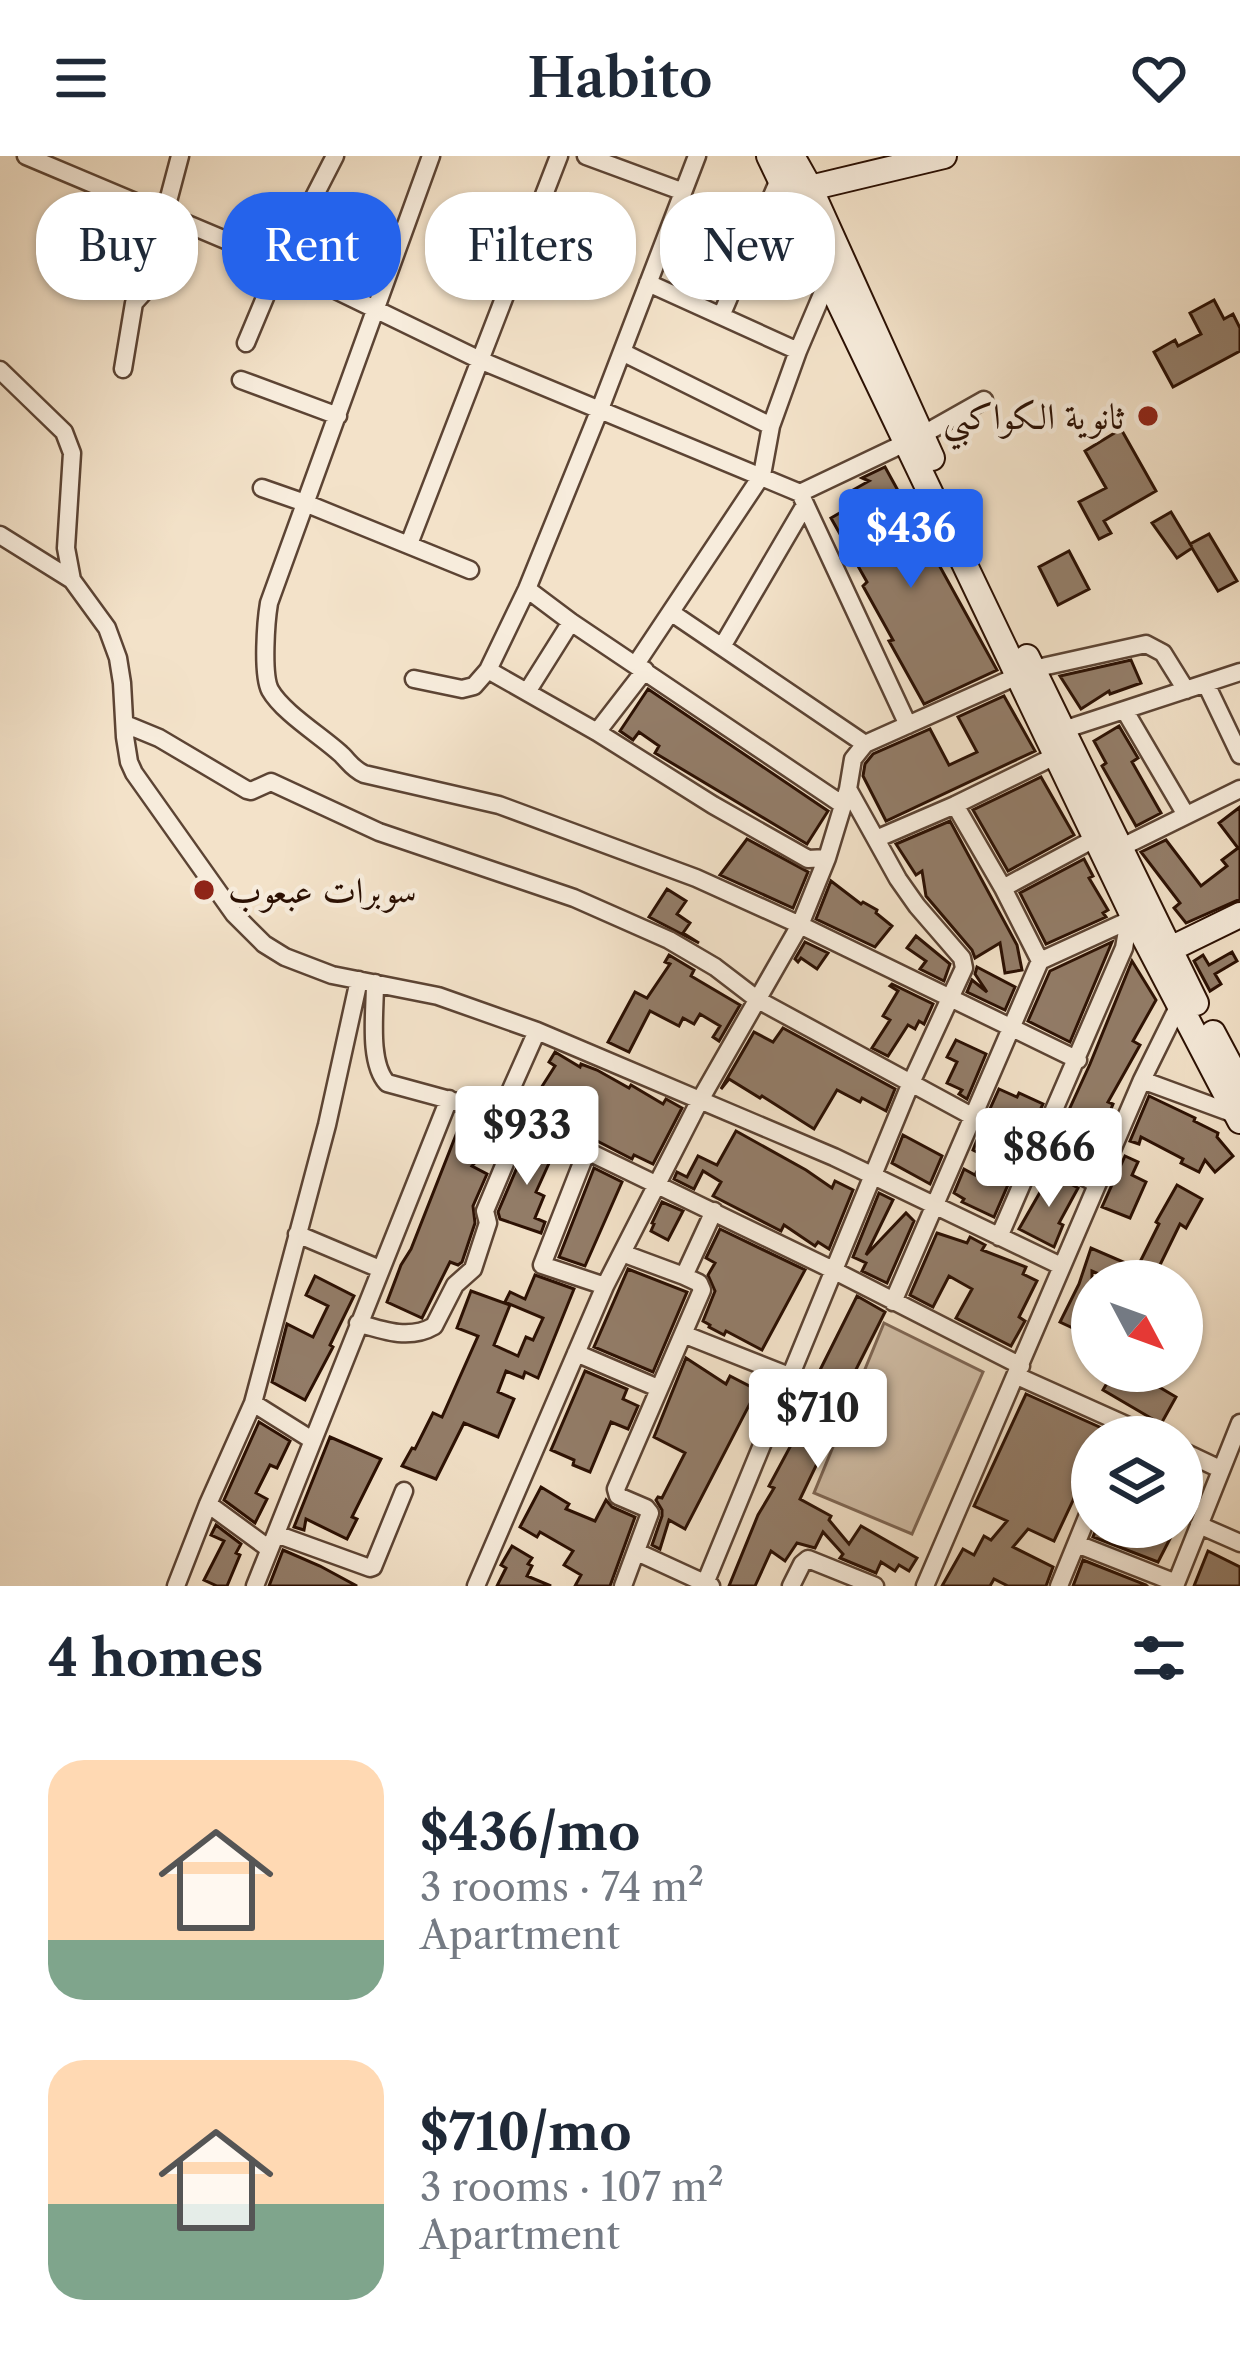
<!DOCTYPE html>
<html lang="en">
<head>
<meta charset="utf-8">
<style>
  :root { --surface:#fff; --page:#f2f2f3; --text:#1f2937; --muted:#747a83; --accent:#2563eb }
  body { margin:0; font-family:"Libre Caslon Text",Amiri,serif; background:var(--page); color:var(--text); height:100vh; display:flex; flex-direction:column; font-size:45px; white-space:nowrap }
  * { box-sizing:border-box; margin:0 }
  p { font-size:39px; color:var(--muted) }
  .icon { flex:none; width:66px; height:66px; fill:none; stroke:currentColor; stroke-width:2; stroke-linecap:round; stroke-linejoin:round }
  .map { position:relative; height:1430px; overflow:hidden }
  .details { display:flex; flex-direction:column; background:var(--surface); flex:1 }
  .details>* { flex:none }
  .banner { position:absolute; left:36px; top:36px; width:1170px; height:108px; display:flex; gap:24px }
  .needle { width:78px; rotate:131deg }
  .buttons { position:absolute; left:1071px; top:1104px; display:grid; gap:24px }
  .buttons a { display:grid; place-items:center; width:132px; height:132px; border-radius:50%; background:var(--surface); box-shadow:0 3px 9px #0004; font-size:60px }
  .price { position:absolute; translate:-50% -102px; padding:0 27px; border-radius:12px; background:#fff; color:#222; font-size:39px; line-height:78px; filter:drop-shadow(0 3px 6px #0008) }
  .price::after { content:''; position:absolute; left:50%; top:72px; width:36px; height:27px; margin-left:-18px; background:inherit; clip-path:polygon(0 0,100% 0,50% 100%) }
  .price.current { background:var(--accent); color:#fff }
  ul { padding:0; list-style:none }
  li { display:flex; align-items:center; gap:36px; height:300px; padding:0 48px }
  li span { display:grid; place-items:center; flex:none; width:336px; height:240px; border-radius:36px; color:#555 }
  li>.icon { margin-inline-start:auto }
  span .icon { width:144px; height:144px; fill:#fffc; stroke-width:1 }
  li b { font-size:51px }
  h2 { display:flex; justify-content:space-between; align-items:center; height:144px; padding:0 48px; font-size:51px }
  .pill { padding:0 42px; border-radius:48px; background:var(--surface); box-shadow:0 3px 9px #0004; font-size:42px; line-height:108px }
  .pill.current { background:var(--accent); color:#fff }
  header { display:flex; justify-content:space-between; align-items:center; height:156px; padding:0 48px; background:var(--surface); font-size:54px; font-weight:600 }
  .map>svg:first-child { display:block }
  .green { fill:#d1bea7; stroke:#7e6654; stroke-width:3 }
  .building { fill:#937d69; stroke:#2a0f02; stroke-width:3 }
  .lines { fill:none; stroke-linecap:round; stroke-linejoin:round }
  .street-casing { stroke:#5c4434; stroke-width:21 }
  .secondary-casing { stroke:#2a0f02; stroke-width:28 }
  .street { stroke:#f7ecdc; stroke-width:16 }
  .secondary { stroke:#f7ecdc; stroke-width:24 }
  .poi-dot { fill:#8f2418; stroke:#f7ecdc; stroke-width:4.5 }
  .labels { text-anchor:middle; stroke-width:9; stroke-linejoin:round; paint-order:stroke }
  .poi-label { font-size:36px; fill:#2a0f02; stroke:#f7ecdc; text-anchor:end }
</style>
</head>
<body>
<header><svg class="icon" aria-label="menu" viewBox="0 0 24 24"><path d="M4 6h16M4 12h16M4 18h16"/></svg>Habito<svg class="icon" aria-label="heart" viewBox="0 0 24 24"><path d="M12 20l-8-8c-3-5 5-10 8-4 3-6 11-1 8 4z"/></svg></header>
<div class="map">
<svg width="1240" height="1430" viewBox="0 0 1240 1430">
  <rect width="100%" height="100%" fill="#f3e2c9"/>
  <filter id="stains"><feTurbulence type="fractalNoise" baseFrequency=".00167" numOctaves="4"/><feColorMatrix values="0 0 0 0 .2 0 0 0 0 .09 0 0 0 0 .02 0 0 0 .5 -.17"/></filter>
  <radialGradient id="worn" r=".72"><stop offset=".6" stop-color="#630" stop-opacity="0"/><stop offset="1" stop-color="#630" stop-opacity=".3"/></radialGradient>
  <!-- green -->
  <path class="green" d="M 884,1167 L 983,1216 L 912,1378 L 814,1337 Z"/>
  <!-- building -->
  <path class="building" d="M 1214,144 L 1224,163 L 1233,158 L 1240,172 L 1240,195 L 1173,231 L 1154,196 L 1175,184 L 1178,190 L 1201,178 L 1190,157 Z
    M 1121,273 L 1156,335 L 1104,365 L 1111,377 L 1099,383 L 1079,346 L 1106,332 L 1085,295 Z
    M 885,311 L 997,514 L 924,548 L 889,485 L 893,484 L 863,430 L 867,426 L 831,362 L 857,347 L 848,343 L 853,334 L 869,325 L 862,322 Z
    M 1171,356 L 1192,391 L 1190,388 L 1209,378 L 1237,425 L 1218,435 L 1192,392 L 1177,402 L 1152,367 Z
    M 1069,395 L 1089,433 L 1058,449 L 1039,411 Z
    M 1131,504 L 1141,527 L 1110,538 L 1109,535 L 1081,553 L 1060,520 Z
    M 648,533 L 828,655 L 807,688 L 655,597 L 659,590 L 639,576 L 633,584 L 620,575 Z
    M 1004,540 L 1035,595 L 886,665 L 863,620 L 865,608 L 873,598 L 930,573 L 949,609 L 977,596 L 958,561 Z
    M 1119,570 L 1138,602 L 1132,606 L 1161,657 L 1136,670 L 1102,610 L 1106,607 L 1094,585 Z
    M 1041,621 L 1074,679 L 1008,715 L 973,654 Z
    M 1240,651 L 1240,743 L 1186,767 L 1174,752 L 1180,747 L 1141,696 L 1166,684 L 1201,730 L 1227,710 L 1222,704 L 1238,692 L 1219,667 Z
    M 950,665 L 1017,789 L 1022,814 L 1005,817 L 1000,787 L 975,802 L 972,794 L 926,740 L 922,715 L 916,719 L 896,688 Z
    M 747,683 L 808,716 L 793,752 L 720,719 Z
    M 1084,703 L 1093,720 L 1089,722 L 1108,754 L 1103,757 L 1106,761 L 1046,788 L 1020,737 Z
    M 831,725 L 861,748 L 863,746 L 877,754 L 876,757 L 892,770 L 875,791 L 816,763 Z
    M 667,733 L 686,745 L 677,758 L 690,767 L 683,777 L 699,787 L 649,761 Z
    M 916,780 L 950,808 L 944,825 L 920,813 L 926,805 L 907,792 Z
    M 805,786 L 828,797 L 817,813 L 801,802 L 798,806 L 795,803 Z
    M 1112,786 L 1070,886 L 1028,865 L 1050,815 Z
    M 1232,796 L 1237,805 L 1215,818 L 1221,828 L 1210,835 L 1194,805 L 1203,799 L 1209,809 Z
    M 669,799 L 694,814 L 691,820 L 740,849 L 719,885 L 713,881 L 720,870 L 700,858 L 694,868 L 683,862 L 679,870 L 650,855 L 629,896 L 608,886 L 635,836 L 647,842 L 670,808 L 665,806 Z
    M 1132,805 L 1156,844 L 1133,885 L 1140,889 L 1108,946 L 1113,948 L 1090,1005 L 1081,1000 L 1079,1004 L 1053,989 L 1090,908 Z
    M 977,811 L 1015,831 L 1005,854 L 967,836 L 972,824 L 987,836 L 975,818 Z
    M 892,828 L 933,848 L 924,868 L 919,865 L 915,873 L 908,869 L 888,900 L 872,892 L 890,864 L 883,860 L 898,835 L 890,830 Z
    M 783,872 L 895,933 L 886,955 L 862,942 L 860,946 L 837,934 L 814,973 L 762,940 L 760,942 L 729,923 L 721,933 L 754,876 L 773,886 Z
    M 956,884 L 986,898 L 967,943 L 959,938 L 962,934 L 947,927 L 957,906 L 947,901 Z
    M 555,896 L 580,911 L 581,908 L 597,914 L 629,932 L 631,929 L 663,948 L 666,943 L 682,952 L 653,1008 L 634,999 L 632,1003 L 543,957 L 554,941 L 541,932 L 555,910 L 549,906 Z
    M 999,933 L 1017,941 L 1019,937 L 1043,948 L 1030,976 L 989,955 Z
    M 1149,940 L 1195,962 L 1194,965 L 1218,977 L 1217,981 L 1233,1000 L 1215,1016 L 1205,1004 L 1199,1016 L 1181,1007 L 1183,1003 L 1141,981 L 1139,988 L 1130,985 Z
    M 463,961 L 500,971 L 504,975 L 472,1010 L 487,1018 L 473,1050 L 475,1067 L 462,1106 L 458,1109 L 450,1106 L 422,1162 L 387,1146 L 401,1109 L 411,1093 Z
    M 736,975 L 806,1014 L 832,1032 L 835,1025 L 853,1034 L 829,1093 L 818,1086 L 815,1090 L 784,1069 L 781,1075 L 713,1040 L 721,1026 L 703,1015 L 694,1033 L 674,1023 L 677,1016 L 687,1021 L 698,1000 L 717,1009 Z
    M 903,979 L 942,1000 L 930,1028 L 892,1007 Z
    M 979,979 L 1020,1001 L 994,1061 L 962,1046 L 964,1043 L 954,1037 L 964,1013 L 975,1019 L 985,1000 L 973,994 Z
    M 530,981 L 555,994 L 536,1036 L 544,1040 L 535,1062 L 545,1066 L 541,1077 L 500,1063 L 498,1056 Z
    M 1125,1000 L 1138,1006 L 1132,1019 L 1146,1026 L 1130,1062 L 1102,1051 Z
    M 594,1012 L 622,1026 L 585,1110 L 559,1101 Z
    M 1051,1017 L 1078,1032 L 1059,1067 L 1063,1069 L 1054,1091 L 1019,1073 Z
    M 1177,1029 L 1202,1043 L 1186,1072 L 1180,1068 L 1158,1113 L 1154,1111 L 1147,1125 L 1115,1125 L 1092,1115 L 1092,1144 L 1084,1162 L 1092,1166 L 1092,1181 L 1060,1166 L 1079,1128 L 1091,1092 L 1137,1112 L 1159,1068 L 1156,1066 Z
    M 879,1037 L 893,1044 L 866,1099 L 906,1057 L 914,1065 L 887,1127 L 862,1115 L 866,1107 L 853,1101 Z
    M 662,1046 L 683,1055 L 668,1084 L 651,1075 L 654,1068 L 652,1067 Z
    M 720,1073 L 805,1114 L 762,1194 L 726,1175 L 724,1179 L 709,1171 L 710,1169 L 703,1165 L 715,1135 L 708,1119 L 715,1107 L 706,1102 Z
    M 937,1077 L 967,1087 L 970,1081 L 985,1089 L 982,1094 L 1026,1111 L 1023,1118 L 1037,1125 L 1019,1161 L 1025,1165 L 1011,1190 L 956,1162 L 972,1133 L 949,1120 L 933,1151 L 910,1139 Z
    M 628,1113 L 687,1136 L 653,1216 L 594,1191 Z
    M 535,1119 L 574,1133 L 538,1222 L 525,1216 L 523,1222 L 506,1215 L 498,1236 L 514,1243 L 498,1281 L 464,1267 L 436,1323 L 402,1310 L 412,1292 L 415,1293 L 433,1257 L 442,1261 L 478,1180 L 457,1172 L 471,1135 L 510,1149 L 494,1189 L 518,1200 L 526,1181 L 533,1184 L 543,1162 L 505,1146 L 510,1136 L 525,1143 Z
    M 315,1120 L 354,1140 L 330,1189 L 333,1191 L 305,1244 L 272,1226 L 287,1168 L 313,1181 L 328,1150 L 306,1139 Z
    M 857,1140 L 885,1156 L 830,1265 L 836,1268 L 800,1343 L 831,1360 L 829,1364 L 849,1388 L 861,1370 L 917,1402 L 909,1415 L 899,1409 L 895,1415 L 881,1406 L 876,1417 L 840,1402 L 843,1398 L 823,1376 L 815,1392 L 797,1387 L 785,1405 L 771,1395 L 755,1430 L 729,1430 L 758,1359 L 774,1332 L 769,1330 L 797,1278 L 793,1276 L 827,1217 L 820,1214 Z
    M 686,1202 L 726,1228 L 730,1220 L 757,1234 L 685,1373 L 669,1364 L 660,1393 L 652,1389 L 662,1360 L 662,1354 L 656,1344 L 658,1341 L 662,1342 L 685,1297 L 654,1281 Z
    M 585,1215 L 627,1233 L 623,1243 L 638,1250 L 628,1273 L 611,1266 L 590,1316 L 573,1309 L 574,1304 L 551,1294 Z
    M 1114,1215 L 1132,1215 L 1176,1241 L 1161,1268 L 1103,1234 Z
    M 1026,1238 L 1106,1274 L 1103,1281 L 1092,1281 L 1092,1304 L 1054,1385 L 1028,1373 L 1013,1391 L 1053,1411 L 1046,1430 L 1008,1430 L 994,1423 L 990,1430 L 942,1430 L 963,1393 L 974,1399 L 984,1380 L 991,1384 L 1007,1365 L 974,1350 Z
    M 259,1266 L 290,1285 L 277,1312 L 270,1309 L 256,1337 L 267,1343 L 255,1367 L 224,1344 Z
    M 330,1281 L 381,1303 L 352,1361 L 357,1363 L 347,1383 L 306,1363 L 304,1374 L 294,1371 Z
    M 541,1331 L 569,1348 L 566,1353 L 595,1365 L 606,1344 L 612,1351 L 635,1361 L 610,1430 L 575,1430 L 581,1419 L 564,1409 L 573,1395 L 540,1376 L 537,1381 L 520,1371 Z
    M 216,1369 L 241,1388 L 236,1397 L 240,1399 L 227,1430 L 217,1430 L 204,1424 L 224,1385 L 211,1379 Z
    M 1097,1371 L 1176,1371 L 1158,1406 L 1093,1381 Z
    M 512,1390 L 532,1402 L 528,1408 L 532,1410 L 527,1420 L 551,1430 L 497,1430 L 506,1412 L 501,1409 Z
    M 283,1394 L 320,1410 L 357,1430 L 269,1430 Z
    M 1208,1395 L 1240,1411 L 1240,1430 L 1194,1430 Z
    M 1083,1404 L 1146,1429 L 1147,1430 L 1073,1430 Z"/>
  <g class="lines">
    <!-- street casing -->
    <g class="street-casing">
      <path id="street" d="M 26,0 L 280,107 L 482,205 L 800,337 L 908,569
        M 431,0 L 269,447 C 266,465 262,518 270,534 C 283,557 323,581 342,599 C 350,607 353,613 364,618 L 499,649 L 696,722 L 800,769 L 1078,904
        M 586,0 L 681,35
        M 648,127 L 798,195
        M 722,158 L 780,21
        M 246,187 L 277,113 L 335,0
        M 622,196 L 771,270
        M 123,213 L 134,147 L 144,136 L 180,0
        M 0,214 L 64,276 L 72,297 L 66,392 L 72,424
        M 241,224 L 338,260
        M 262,332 L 305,347 L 470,414
        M 800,337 L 922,279 L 984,244
        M 0,379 L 72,424 L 107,472 L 118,502 L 122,527 L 125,581 L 129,606 L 134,617 L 234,758 L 264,788 L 285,801 L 332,819 L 438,840 L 537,875 L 834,1001 L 1061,1110
        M 409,388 L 559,0
        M 527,433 L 571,466 L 843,649
        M 672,457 L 865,588
        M 723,489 L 805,349
        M 636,508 L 762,319 L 771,270 L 798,195 L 829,122
        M 488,514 L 597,576 L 713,649 L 808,703 L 827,702
        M 414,523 L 462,533 L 474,530 L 488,514 L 527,433 L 600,253 L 697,0
        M 1206,528 L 1240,599
        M 527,536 L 571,466
        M 1125,555 L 1186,659
        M 125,568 L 159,582 L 247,634 L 251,635 L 271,626 L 379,676 L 574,742 L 669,784 L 715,811 L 758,844 L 1097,1028
        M 1063,574 L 1240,516
        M 597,576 L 645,514
        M 955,649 L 1003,732 L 1040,805
        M 876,683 L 955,649 L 1057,599
        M 1120,692 L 1240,633
        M 1003,732 L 1096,682
        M 375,827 C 375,856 368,906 387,927 L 523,964 L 833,1114 L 1021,1210
        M 1142,924 L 1237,959
        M 501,956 L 537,875
        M 587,994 L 542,1109 L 605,1130
        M 297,1078 L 380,1113
        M 999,1081 L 1124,792 L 1129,764
        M 622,1097 L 684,1120 L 714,1055
        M 893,1146 L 1040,805 L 1134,762
        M 358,1167 C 384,1175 410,1184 434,1170 L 455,1129 L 473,1113 L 488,1067 L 485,1055 L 523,964
        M 683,1178 L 789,1220
        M 576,1197 L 658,1232
        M 1017,1220 L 1153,1281
        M 253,1247 L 312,1284
        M 1182,1295 L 1220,1313
        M 208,1348 L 268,1392
        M 1199,1369 L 1240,1387
        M 276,1378 L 370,1412 L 373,1411 L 404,1335
        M 1077,1388 L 1176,1427
        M 637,1396 L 711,1430
        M 176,1430 L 208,1348 L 253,1247 L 327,969 L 359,824
        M 255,1430 L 449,943
        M 476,1430 L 605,1130 L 700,944 L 800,769 L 827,702 L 848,633 L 853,603 L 865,588 L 1033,513 L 1146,488 L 1163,497 L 1186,534
        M 623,1430 L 650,1357 L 646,1352 L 618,1340 L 616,1333 L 702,1134 L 699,1127 L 684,1120
        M 704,1430 L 910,929 L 964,812 L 962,802 L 917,750 L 898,723 L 848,633
        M 791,1430 L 802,1408 L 808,1403 L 875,1430
        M 925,1430 L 1142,924 L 1182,843
        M 1059,1430 L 1092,1349
        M 1175,1430 L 1240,1267"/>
    </g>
    <!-- secondary casing -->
    <g class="secondary-casing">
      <path id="secondary" d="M 769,0 L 1134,762 L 1240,965
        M 792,0 L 810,32 L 932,302
        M 798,38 L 810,32 L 944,0
        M 1027,501 L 1196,847
        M 1156,800 L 1240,759
        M 1213,877 L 1240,928"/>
    </g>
    <!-- street -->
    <use href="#street" class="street"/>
    <!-- secondary -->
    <use href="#secondary" class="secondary"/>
  </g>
  <!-- markers -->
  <g class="poi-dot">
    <circle cx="1148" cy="260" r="12"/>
    <circle cx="204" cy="734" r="12"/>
  </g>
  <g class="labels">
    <!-- poi labels -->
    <g class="poi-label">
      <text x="1124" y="273">ثانوية الكواكبي</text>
      <text x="228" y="747" text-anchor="start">سوبرات عبعوب</text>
    </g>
  </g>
  <rect width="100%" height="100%" filter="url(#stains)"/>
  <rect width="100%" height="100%" fill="url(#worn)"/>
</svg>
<div class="buttons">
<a><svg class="needle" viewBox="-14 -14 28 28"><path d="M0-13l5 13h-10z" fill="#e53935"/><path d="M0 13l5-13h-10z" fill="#747a83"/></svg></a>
<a><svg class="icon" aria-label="layers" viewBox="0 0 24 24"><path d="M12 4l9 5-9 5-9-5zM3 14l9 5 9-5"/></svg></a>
</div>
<b class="price current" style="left:911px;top:435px">$436</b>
<b class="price" style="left:527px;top:1032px">$933</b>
<b class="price" style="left:1049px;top:1054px">$866</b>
<b class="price" style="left:818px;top:1315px">$710</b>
<div class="banner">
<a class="pill">Buy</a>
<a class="pill current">Rent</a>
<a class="pill">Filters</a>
<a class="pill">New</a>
</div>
</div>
<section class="details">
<h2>4 homes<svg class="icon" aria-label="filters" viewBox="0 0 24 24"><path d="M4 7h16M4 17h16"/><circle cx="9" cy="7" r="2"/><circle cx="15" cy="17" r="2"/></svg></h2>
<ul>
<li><span style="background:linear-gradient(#ffd9b3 75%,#7fa58c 0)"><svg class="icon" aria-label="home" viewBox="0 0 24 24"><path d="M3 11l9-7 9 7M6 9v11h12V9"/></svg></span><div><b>$436/mo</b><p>3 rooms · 74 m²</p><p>Apartment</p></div></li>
<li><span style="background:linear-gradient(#ffd9b3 60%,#7fa58c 0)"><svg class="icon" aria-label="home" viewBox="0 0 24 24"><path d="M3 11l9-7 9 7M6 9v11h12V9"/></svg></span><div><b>$710/mo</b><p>3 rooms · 107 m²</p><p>Apartment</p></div></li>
</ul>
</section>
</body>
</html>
